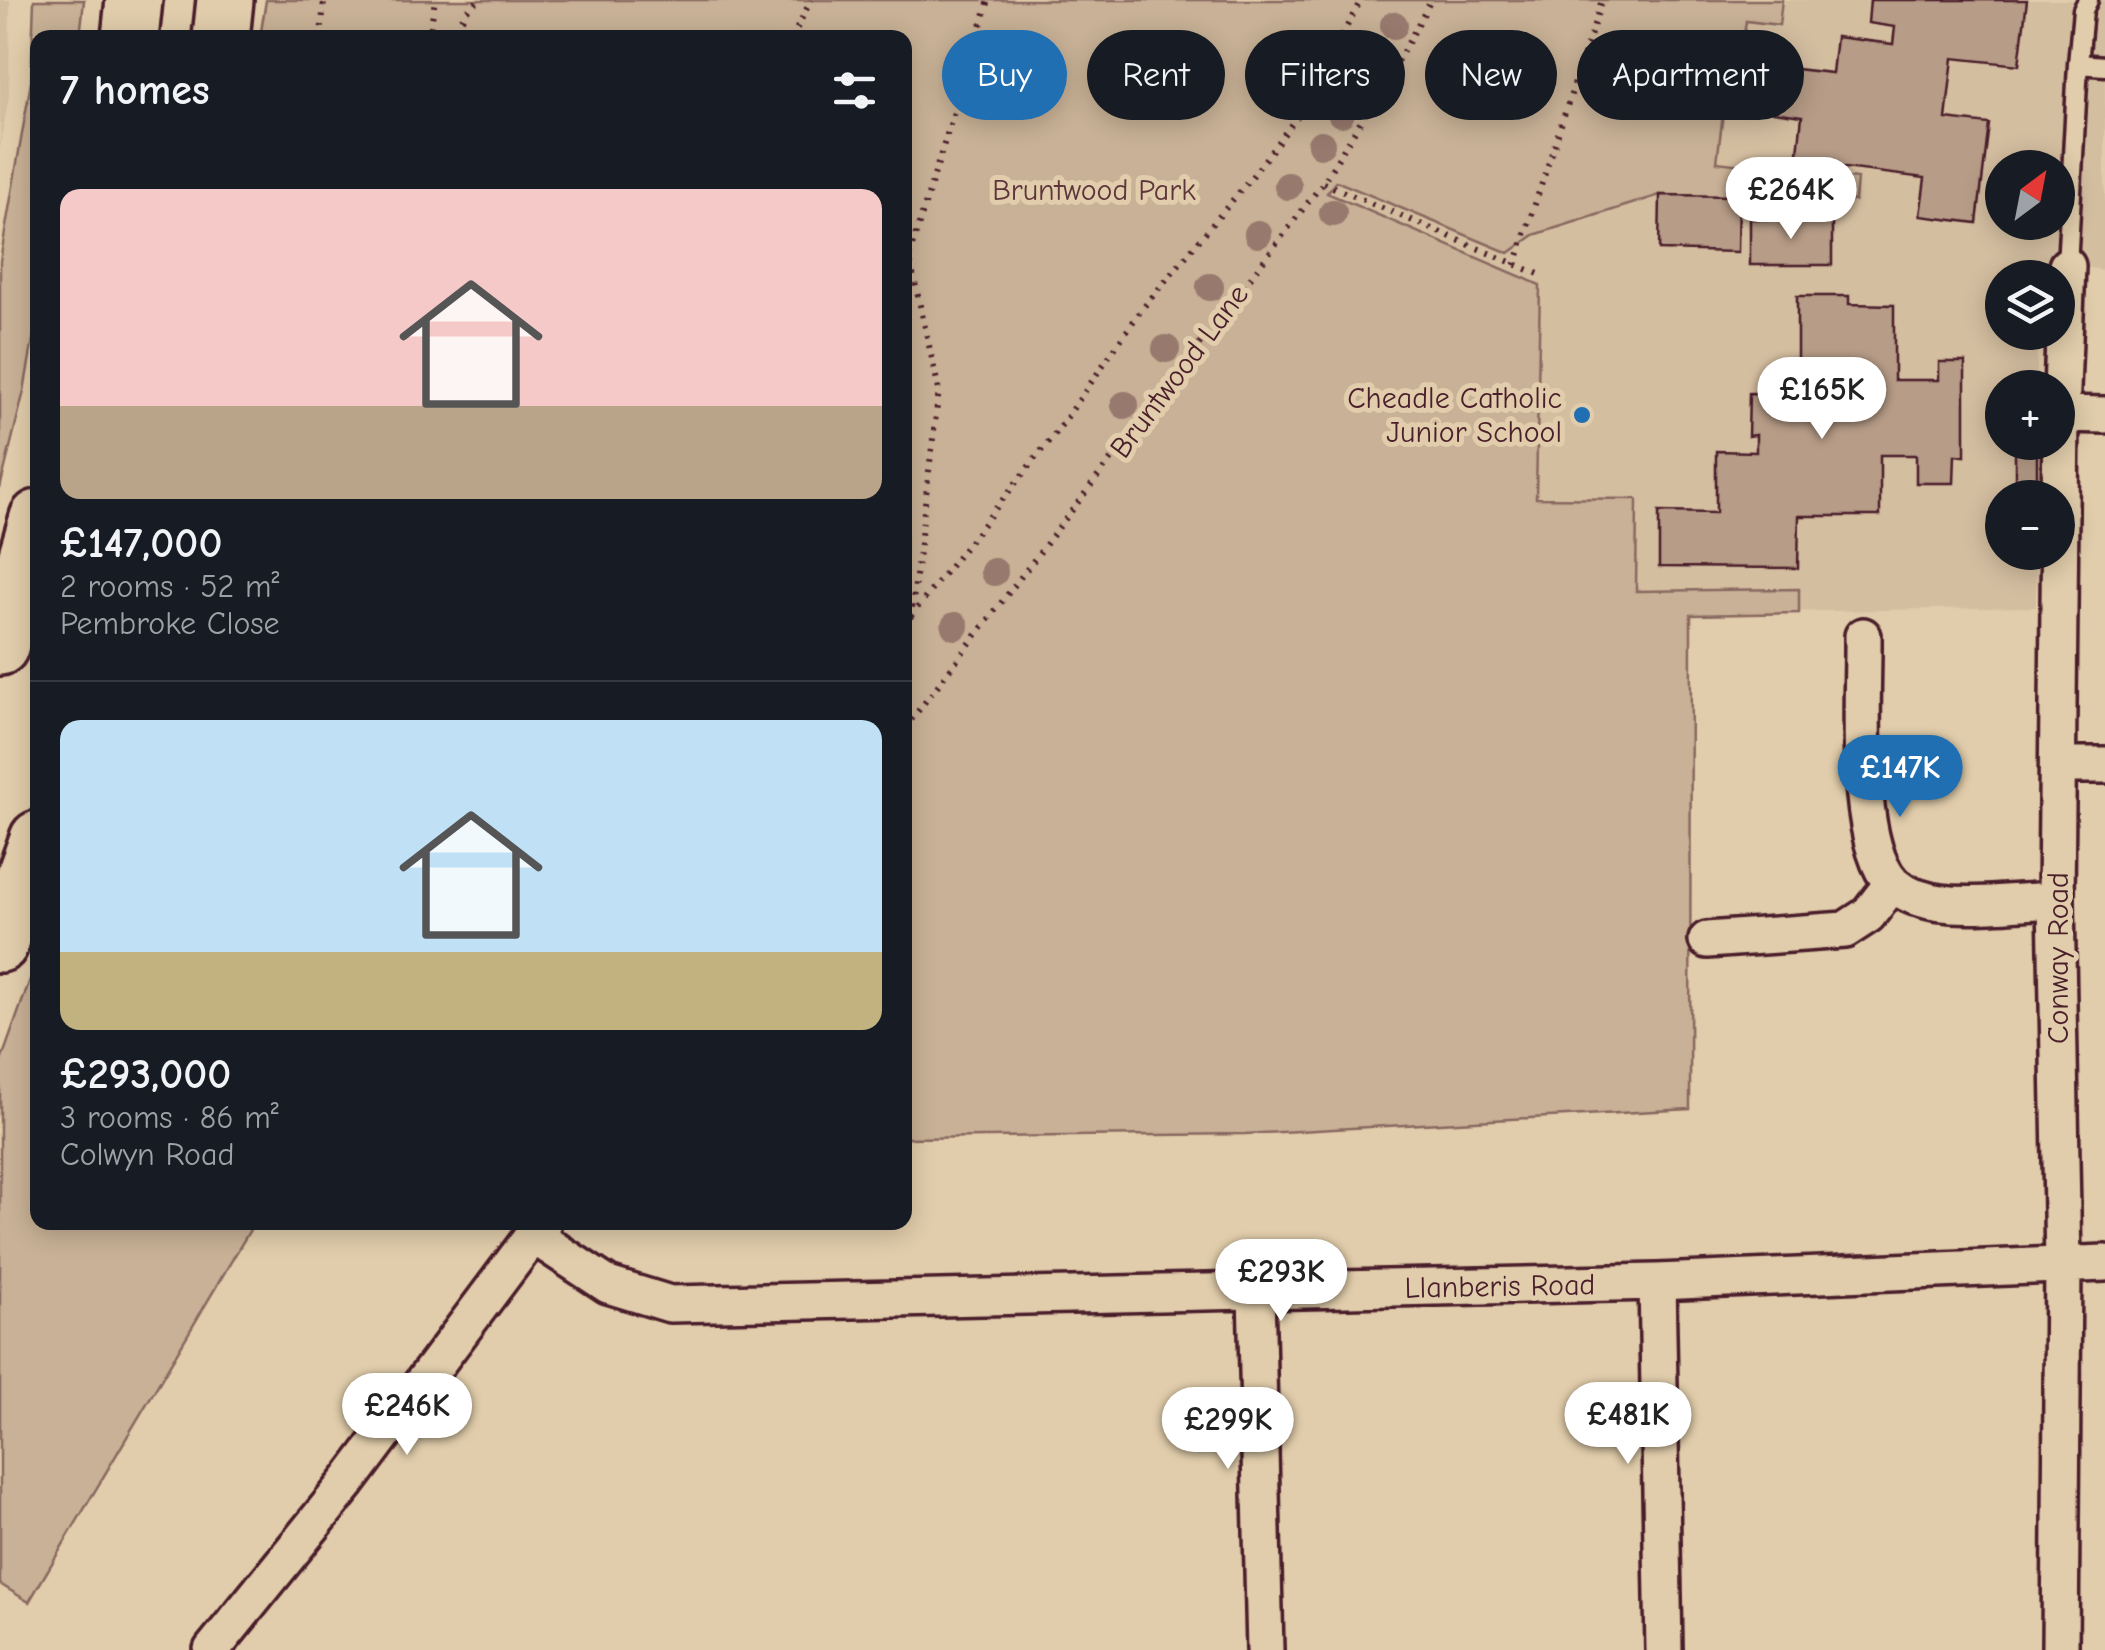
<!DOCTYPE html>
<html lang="en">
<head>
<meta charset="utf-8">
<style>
  :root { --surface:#171b24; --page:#242831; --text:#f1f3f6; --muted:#9ea1a6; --line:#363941; --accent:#1f6fb2 }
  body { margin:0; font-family:"Comic Neue",sans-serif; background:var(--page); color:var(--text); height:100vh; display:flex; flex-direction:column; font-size:38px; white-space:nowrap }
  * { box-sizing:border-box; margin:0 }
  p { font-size:32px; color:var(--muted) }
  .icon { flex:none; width:55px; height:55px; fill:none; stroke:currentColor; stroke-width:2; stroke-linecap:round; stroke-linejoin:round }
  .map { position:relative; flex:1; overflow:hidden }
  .side { position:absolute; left:30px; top:30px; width:882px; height:1200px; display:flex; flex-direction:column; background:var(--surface); border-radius:20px; box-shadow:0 5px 25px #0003 }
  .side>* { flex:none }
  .hud { position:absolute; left:942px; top:30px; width:950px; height:90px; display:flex; gap:20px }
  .needle { width:65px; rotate:32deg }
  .tools { position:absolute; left:1985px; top:150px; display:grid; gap:20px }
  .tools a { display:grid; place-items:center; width:90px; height:90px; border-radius:50%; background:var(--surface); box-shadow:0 5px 25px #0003; font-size:50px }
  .price { position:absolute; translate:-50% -85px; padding:0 22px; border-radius:35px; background:#fff; color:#222; font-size:32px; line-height:65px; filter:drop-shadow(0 2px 5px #0008) }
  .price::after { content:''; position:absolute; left:50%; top:60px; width:30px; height:22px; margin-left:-15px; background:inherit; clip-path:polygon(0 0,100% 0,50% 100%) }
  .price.selected { background:var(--accent); color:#fff }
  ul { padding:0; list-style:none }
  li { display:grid; align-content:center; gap:20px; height:530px; padding:0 30px }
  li+li { border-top:2px solid var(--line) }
  li span { display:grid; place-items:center; height:310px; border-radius:20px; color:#555 }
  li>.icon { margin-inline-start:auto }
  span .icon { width:180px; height:180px; fill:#fffc; stroke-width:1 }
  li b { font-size:42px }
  h2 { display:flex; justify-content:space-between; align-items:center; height:120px; padding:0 30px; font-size:42px }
  .tag { padding:0 35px; border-radius:45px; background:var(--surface); box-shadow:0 5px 25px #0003; font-size:35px; line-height:90px }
  .tag.selected { background:var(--accent); color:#fff }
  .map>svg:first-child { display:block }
  .built { fill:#d4bea0; fill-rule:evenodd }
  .green { fill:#c8b196; stroke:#896860; stroke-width:2.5 }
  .building { fill:#b79c87; stroke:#4a1f2b; stroke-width:2.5 }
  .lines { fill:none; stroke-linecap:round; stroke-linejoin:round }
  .lane-casing { stroke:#4a1f2b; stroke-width:25 }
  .street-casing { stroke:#4a1f2b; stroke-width:42 }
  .highway-casing { stroke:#4a1f2b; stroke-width:62 }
  .path { stroke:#4a1f2b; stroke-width:6; stroke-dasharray:2.5 8; stroke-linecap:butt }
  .lane { stroke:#e1cdab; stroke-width:18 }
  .street { stroke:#e1cdab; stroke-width:35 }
  .highway { stroke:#e1cdab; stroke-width:55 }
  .tree { fill:#98796d }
  .poi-dot { fill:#1f6fb2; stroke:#e1cdab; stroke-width:4 }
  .labels { text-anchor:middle; stroke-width:10; stroke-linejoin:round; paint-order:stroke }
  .park-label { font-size:30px; fill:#5d353b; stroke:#e1cdab }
  .street-label { font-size:30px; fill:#4a1f2b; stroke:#e1cdab }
  .poi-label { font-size:30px; fill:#4a1f2b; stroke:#e1cdab; text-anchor:end }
</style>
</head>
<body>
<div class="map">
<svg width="2105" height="1650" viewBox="0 0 2105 1650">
  <rect width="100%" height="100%" fill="#e1cdab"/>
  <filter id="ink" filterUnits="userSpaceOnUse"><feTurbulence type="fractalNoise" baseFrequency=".01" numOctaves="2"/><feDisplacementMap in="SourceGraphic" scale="20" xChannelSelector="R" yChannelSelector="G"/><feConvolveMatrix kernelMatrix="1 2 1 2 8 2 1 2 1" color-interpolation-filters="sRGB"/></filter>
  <g filter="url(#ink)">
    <!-- built -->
    <path class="built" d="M 0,0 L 10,0 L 9,96 L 0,149 Z
      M 1442,0 L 2105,0 L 2105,270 L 2039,262 L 2038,277 L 2002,278 L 2002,332 L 2037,333 L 2037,387 L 2002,388 L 2002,442 L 2037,443 L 2037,497 L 2002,498 L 2002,552 L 2037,553 L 2036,607 L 1005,627 L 1331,187 ZM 2002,168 L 2058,168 L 2058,222 L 2002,222 Z"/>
    <!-- green -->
    <path class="green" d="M 34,0 L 84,0 L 80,37 L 38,38 L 37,317 L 24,391 L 0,488 L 0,261 L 31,82 Z
      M 266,0 L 1782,0 L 1779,25 L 1746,21 L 1738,73 L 1728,73 L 1717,162 L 1857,179 L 1855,201 L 1660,195 L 1534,235 L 1509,253 L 1336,181 L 1327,193 L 1540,285 L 1536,498 L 1637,499 L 1636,591 L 1799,589 L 1799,613 L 1691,615 L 1690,1109 L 1245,1134 L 905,1138 L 905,38 L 260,38 Z
      M 37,960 L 38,1222 L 271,1223 L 251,1228 L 29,1602 L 0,1584 L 0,1064 Z"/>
    <!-- building -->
    <path class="building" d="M 1870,0 L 2027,0 L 2019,65 L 1953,58 L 1946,119 L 1989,124 L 1977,223 L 1920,216 L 1925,178 L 1797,162 L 1802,116 L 1773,112 L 1778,67 L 1832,73 L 1836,37 L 1893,44 L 1895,27 L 1868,23 Z
      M 1660,195 L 1739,196 L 1738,252 L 1659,250 Z
      M 1750,219 L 1832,219 L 1832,265 L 1750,265 Z
      M 1797,296 L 1849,296 L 1849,304 L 1894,305 L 1894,380 L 1939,380 L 1939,362 L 1965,362 L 1965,456 L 1955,455 L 1954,483 L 1916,483 L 1916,455 L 1880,455 L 1880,516 L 1799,516 L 1798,568 L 1659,567 L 1659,512 L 1716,513 L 1716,451 L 1756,452 L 1756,435 L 1748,436 L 1749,393 L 1797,394 Z
      M 2015,452 L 2037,452 L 2037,483 L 2015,483 Z"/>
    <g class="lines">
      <!-- lane casing -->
      <g class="lane-casing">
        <path id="lane" d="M 2078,64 L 2105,66
          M 2067,266 L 2078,64 L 2083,10 L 2088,0"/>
      </g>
      <!-- street casing -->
      <g class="street-casing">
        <path id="street" d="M 2061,414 L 2105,415
          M 1863,636 C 1864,695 1852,840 1892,883 C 1898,889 1911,896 1919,898 C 1956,911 2016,901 2056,900
          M 2059,765 L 2105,765
          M 1707,940 L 1845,930 L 1868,915 L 1892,884
          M 534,1236 L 608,1285 L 670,1304 L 1657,1282 L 2105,1263
          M 1657,1282 L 1664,1650
          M 1256,1292 L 1265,1650
          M 212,1650 L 348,1482 L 543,1222
          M 2060,1650 L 2063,1264 L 2056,900 L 2061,414 L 2067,266"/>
      </g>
      <!-- highway casing -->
      <g class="highway-casing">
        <path id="highway" d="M 130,38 L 134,0
          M 221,38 L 225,0
          M 0,647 L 38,518
          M 0,944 L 38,839"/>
      </g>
      <!-- path -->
      <path class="path" d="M 321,38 L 324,0
        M 429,38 L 435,0
        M 453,38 L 465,12 L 479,0
        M 792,38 L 811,0
        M 1323,183 L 1541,275
        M 1515,265 L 1602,0
        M 911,616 L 1063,423 L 1142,309 L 1251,178 L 1302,110 L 1361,0
        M 905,627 L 911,616 L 939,390 L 909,256 L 989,0
        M 905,728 L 1323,183 L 1407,45 L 1431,0"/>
      <!-- lane -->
      <use href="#lane" class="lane"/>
      <!-- street -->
      <use href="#street" class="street"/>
      <!-- highway -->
      <use href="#highway" class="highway"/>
    </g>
    <!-- trees -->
    <g class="tree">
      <circle cx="1394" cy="25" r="14"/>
      <circle cx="1367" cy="65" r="14"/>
      <circle cx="1341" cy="113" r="14"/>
      <circle cx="1321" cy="144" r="14"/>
      <circle cx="1288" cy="186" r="14"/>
      <circle cx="1333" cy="213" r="14"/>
      <circle cx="1258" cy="234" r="14"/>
      <circle cx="1210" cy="287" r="14"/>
      <circle cx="1166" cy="349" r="14"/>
      <circle cx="1125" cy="405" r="14"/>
      <circle cx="994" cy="572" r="14"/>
      <circle cx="955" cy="626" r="14"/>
    </g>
  </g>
  <!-- markers -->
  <circle class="poi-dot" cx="1582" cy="415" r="10"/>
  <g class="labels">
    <!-- park labels -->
    <g class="park-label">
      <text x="1094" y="200">Bruntwood Park</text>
    </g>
    <!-- street labels -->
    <g class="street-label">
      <text transform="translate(1179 371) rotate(-53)" y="10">Bruntwood Lane</text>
      <text transform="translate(2058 958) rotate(-90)" y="10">Conway Road</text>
      <text transform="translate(1500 1286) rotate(-1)" y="10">Llanberis Road</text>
    </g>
    <!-- poi labels -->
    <g class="poi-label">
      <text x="1562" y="408">Cheadle Catholic<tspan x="1562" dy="34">Junior School</tspan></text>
    </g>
  </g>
</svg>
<div class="tools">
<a><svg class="needle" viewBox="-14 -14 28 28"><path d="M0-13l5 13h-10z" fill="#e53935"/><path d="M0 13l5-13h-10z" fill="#9ea1a6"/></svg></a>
<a><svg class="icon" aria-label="layers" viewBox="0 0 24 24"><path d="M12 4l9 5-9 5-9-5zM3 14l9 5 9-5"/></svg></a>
<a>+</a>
<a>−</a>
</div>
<b class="price" style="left:1791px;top:242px">£264K</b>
<b class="price" style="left:1822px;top:442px">£165K</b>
<b class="price selected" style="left:1900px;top:820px">£147K</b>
<b class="price" style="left:1281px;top:1324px">£293K</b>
<b class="price" style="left:407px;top:1458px">£246K</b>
<b class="price" style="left:1628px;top:1467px">£481K</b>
<b class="price" style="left:1228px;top:1472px">£299K</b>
<div class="hud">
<a class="tag selected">Buy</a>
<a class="tag">Rent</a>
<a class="tag">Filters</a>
<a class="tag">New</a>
<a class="tag">Apartment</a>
</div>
<section class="side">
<h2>7 homes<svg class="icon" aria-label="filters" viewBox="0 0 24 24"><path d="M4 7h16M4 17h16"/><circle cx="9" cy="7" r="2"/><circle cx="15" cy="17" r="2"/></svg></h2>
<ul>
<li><span style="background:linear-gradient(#f6c9c9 70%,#b9a48a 0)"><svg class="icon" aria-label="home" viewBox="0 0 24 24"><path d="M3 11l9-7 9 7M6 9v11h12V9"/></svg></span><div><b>£147,000</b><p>2 rooms · 52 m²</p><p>Pembroke Close</p></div></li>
<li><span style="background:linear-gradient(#bfe0f5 75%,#c2b280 0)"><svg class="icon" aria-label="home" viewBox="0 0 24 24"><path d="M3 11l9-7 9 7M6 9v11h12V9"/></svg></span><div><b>£293,000</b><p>3 rooms · 86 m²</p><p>Colwyn Road</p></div></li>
</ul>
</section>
</div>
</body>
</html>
